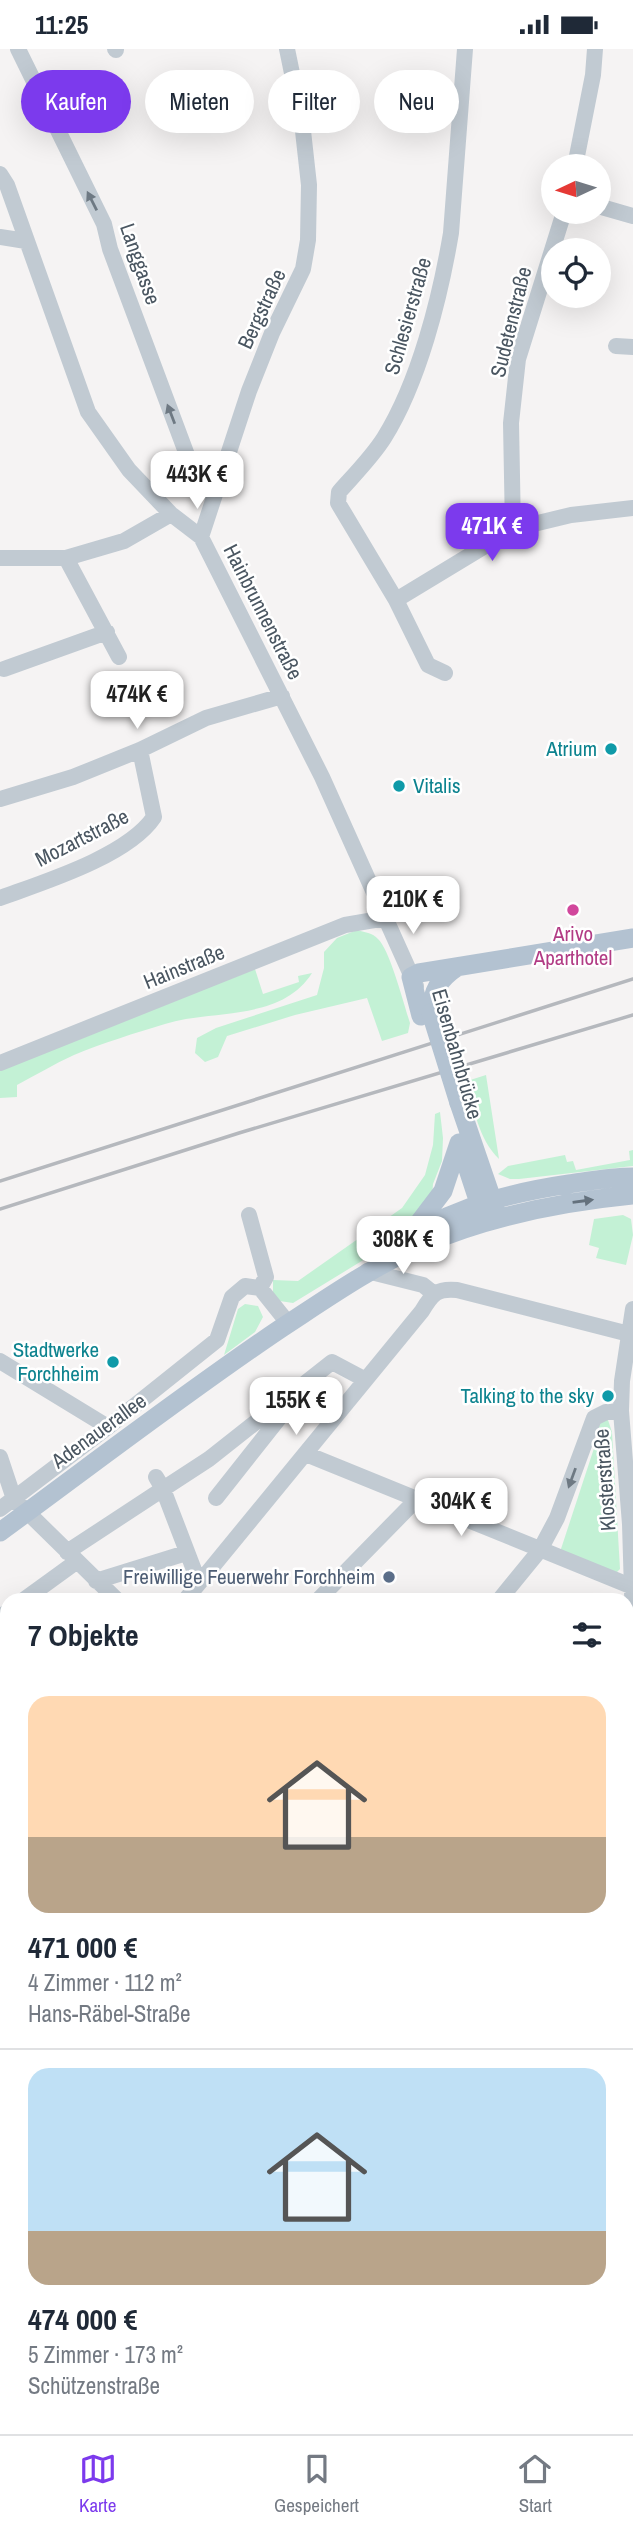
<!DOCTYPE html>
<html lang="de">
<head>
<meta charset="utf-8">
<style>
  :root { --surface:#fff; --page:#f2f2f3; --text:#1f2937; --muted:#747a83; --line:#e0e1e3; --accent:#7c3aed }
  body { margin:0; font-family:"Archivo Narrow",sans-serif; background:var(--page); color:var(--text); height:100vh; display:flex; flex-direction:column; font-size:26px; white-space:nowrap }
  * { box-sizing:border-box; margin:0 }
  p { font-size:23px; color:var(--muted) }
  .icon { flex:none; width:38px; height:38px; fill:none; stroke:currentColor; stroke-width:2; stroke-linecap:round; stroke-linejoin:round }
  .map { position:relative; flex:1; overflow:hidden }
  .side { position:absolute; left:0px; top:1544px; width:634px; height:842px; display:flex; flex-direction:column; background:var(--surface); border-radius:21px 21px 0 0; box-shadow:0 7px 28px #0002 }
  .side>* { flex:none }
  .banner { position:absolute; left:21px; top:21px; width:592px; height:63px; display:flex; gap:14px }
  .needle { width:46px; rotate:266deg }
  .fabs { position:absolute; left:541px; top:105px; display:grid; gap:14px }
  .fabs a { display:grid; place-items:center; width:70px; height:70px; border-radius:50%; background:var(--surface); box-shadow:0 7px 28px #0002; font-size:35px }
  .price { position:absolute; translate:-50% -60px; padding:0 16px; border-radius:14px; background:#fff; color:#222; font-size:23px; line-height:46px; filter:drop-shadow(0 2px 4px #0008) }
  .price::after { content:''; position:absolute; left:50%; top:42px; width:21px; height:16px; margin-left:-10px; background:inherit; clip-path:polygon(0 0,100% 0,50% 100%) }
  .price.current { background:var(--accent); color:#fff }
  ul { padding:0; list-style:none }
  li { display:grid; align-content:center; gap:14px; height:371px; padding:0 28px }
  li+li { border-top:2px solid var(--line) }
  li span { display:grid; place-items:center; height:217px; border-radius:21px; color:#555 }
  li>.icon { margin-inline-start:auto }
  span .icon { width:126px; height:126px; fill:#fffc; stroke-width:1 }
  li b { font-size:30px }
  h2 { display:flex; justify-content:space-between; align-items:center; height:84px; padding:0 28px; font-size:30px }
  .tag { padding:0 24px; border-radius:32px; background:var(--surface); box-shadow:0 7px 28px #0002; font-size:24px; line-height:63px }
  .tag.current { background:var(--accent); color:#fff }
  .status { display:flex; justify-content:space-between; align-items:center; height:49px; padding:0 35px; background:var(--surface); direction:ltr }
  .status svg { height:19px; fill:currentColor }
  .tabs { display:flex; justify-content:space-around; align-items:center; height:98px; border-top:2px solid var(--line); background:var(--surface); font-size:19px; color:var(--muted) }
  .tabs a { display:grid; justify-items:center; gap:4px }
  .tabs .current { color:var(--accent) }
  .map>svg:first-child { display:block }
  .green { fill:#c3f1d5 }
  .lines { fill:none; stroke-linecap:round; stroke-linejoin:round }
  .river { stroke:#90daee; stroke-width:19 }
  .minor { stroke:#c1cad2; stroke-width:16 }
  .major { stroke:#b3c2d1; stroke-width:19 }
  .rail { stroke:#b5b8bd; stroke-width:3.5 }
  .major-bridge { stroke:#b3c2d1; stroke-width:19 }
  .oneway { fill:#6e7983 }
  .oneway2 { fill:#64717d }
  .culture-dot { fill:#0f9aa8; stroke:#fff; stroke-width:2.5 }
  .hotel-dot { fill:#d1479c; stroke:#fff; stroke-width:2.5 }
  .service-dot { fill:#5c6f8a; stroke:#fff; stroke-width:2.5 }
  .labels { text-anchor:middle; stroke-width:5; stroke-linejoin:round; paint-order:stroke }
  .street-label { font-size:21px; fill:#4a5661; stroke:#fff }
  .culture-label { font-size:21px; fill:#0d838f; stroke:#fff; text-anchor:end }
  .hotel-label { font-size:21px; fill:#b23c85; stroke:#fff }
  .service-label { font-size:21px; fill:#4e5e75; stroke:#fff; text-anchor:end }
</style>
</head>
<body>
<div class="status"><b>11:25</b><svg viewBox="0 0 49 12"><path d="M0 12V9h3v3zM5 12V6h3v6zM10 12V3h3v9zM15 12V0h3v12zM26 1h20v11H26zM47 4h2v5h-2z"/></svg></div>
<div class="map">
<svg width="633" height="2385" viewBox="0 0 633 2385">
  <rect width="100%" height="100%" fill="#f5f3f3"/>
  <!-- green -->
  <path class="green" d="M 357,881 C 364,883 373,884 378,890 C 390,901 404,956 410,974 L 408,984 L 382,992 L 367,949 L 295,966 L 227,987 L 218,1008 L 205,1013 L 195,1004 L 197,989 L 216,979 L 317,946 L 324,919 L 324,903 L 337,889 Z
    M 255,920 L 263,945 L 299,933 L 298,927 L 312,924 C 281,973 212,960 165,975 C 135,984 103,994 74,1006 C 54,1015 36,1026 17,1036 L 17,1048 L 0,1049 L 0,1019 Z
    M 486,1026 L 499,1110 C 478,1089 474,1060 467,1032 Z
    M 440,1063 L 443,1089 L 442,1112 L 433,1135 L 432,1148 L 400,1183 L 365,1210 L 293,1254 L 273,1251 L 273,1231 L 298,1232 L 402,1159 L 425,1126 L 433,1096 L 435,1065 Z
    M 633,1101 L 633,1117 L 519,1130 L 510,1130 L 498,1125 L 508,1117 L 565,1106 L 567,1113 L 573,1112 L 576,1121 L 630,1111 L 629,1102 Z
    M 623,1166 L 631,1170 L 633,1186 L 626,1216 L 596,1209 L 599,1199 L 589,1196 L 594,1170 Z
    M 245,1255 L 258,1257 L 263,1268 L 255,1283 L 224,1306 L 238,1260 Z
    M 607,1368 L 612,1383 L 620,1520 L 616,1524 L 560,1503 L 600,1381 L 597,1373 Z
    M 5,2049 L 7,2085 L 0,2086 L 0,2050 Z
    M 93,2378 L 121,2378 L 125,2385 L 82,2385 Z"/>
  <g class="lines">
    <!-- river -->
    <path class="river" d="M 626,1845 L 633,1847
      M 0,2296 L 7,2295"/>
    <!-- minor -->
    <path class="minor" d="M 18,0 L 104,175 L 110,200 L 193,422 L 214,446
      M 115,0 L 116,1
      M 575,117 L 593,26 L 595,0
      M 0,125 L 7,136 L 88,363 L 129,421 L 171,465 L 201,488 L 322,728 L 416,937
      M 598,157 L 633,167
      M 0,188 L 26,192
      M 616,297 L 633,298
      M 513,480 L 511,374 L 518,310 L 564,163
      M 201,488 L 249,342 L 272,284 L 303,220 L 308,191 L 309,136 L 302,73 L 287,0
      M 0,509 L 66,509 L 124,492 L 171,465
      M 66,509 L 119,608
      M 396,551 L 338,454 L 339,443 C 354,426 372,408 384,389 C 419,333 440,249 451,184 L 465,0
      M 4,620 L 107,583
      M 445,624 L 428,616 L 396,551 L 513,480 L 571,466 L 633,459
      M 0,750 L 73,728 L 140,701 L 206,669 L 282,647
      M 0,849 C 44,833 128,807 154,768 L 140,701
      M 0,1014 L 345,876 L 386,869
      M 249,1166 L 266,1228 L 260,1239
      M 367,1222 L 423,1236 L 433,1244
      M 633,1260 L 622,1332 L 621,1362 L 630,1475 L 633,1575
      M 0,1312 L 108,1378
      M 306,1405 L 633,1538
      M 0,1408 L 14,1450 L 116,1550
      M 156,1428 L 163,1440 L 209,1410 L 332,1313 L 364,1330
      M 216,1449 L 295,1349
      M 0,1460 L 108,1378 L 217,1291 L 232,1248 L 245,1237 L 260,1239 L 284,1269
      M 67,1503 L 163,1440 L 199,1534
      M 96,1532 L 186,1504
      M 25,1550 L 76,1513
      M 186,1550 L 422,1262 C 432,1245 437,1239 457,1241 L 633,1286
      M 319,1550 L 416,1451
      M 500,1550 L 540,1501 L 557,1469 L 594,1369 L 606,1363 L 621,1362
      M 0,1568 L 7,1563
      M 0,1693 L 7,1701
      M 0,1720 L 7,1714
      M 626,1798 L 633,1798
      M 0,1875 L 7,1868
      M 626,1910 L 633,1891
      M 626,1923 L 633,1927
      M 2,1966 L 7,1952
      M 626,2016 L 633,2021
      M 626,2152 L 633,2148
      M 626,2168 L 633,2182
      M 0,2186 L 7,2186
      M 626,2334 L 633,2323
      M 153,2378 L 156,2385
      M 233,2378 L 234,2385
      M 348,2378 L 350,2385
      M 451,2378 L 453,2385
      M 607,2378 L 621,2385
      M 399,2385 L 399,2378
      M 526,2385 L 552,2378"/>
    <!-- major -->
    <path class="major" d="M 431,964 C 432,942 439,930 457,918
      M 421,967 L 411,928 L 419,924 L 633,889
      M 459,1054 L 496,1162
      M 461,1099 L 482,1163
      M 415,1179 L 443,1142 L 459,1094
      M 380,1205 C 443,1163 495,1146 569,1135 C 590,1132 611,1128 633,1128
      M 0,1483 C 93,1415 185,1344 280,1280 C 326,1250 371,1218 422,1196 C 489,1167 561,1153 633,1146"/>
    <!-- rail -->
    <path class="rail" d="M 0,1132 L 633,930
      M 0,1160 L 239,1084 L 633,966"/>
    <!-- major-bridge -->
    <path class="major-bridge" d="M 431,964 L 459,1054"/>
  </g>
  <!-- one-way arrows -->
  <defs><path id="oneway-solid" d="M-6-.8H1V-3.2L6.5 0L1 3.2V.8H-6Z" transform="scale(1.75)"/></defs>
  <g class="oneway">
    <use href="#oneway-solid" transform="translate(92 152) rotate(-117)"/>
    <use href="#oneway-solid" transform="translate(171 365) rotate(-111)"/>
    <use href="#oneway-solid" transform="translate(572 1429) rotate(110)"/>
  </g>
  <use class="oneway2" href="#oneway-solid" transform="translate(583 1152) rotate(-8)"/>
  <!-- markers -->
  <g class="culture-dot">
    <circle cx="611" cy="700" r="7"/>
    <circle cx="399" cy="737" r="7"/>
    <circle cx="113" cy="1313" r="7"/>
    <circle cx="608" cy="1347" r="7"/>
  </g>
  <circle class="hotel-dot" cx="573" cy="861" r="7"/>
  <circle class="service-dot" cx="389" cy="1528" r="7"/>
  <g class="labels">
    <!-- street labels -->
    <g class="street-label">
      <text transform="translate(140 215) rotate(71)" y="7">Langgasse</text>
      <text transform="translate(262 260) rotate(-65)" y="7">Bergstraße</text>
      <text transform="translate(408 267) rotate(-74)" y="7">Schlesierstraße</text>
      <text transform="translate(511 273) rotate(-76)" y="7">Sudetenstraße</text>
      <text transform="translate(263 563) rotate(63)" y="7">Hainbrunnenstraße</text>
      <text transform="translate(82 789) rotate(-27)" y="7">Mozartstraße</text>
      <text transform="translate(184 918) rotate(-22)" y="7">Hainstraße</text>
      <text transform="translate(457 1005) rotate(74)" y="7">Eisenbahnbrücke</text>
      <text transform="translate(99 1382) rotate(-36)" y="7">Adenauerallee</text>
      <text transform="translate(605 1431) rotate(-94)" y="7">Klosterstraße</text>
    </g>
    <!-- culture labels -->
    <g class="culture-label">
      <text x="597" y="707">Atrium</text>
      <text x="413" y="744" text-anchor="start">Vitalis</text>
      <text x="99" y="1308">Stadtwerke<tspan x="99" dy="24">Forchheim</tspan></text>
      <text x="594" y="1354">Talking to the sky</text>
    </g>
    <!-- hotel labels -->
    <g class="hotel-label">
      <text x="573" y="892">Arivo<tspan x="573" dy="24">Aparthotel</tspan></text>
    </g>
    <!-- service labels -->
    <g class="service-label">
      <text x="375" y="1535">Freiwillige Feuerwehr Forchheim</text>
    </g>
  </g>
</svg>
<div class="fabs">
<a><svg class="needle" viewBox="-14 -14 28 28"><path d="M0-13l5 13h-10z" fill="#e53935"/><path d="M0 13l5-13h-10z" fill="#747a83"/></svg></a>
<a><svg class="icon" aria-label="locate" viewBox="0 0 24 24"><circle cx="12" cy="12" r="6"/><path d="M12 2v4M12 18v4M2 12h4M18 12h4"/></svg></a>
</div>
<b class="price" style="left:197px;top:462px">443K €</b>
<b class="price current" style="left:492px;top:514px">471K €</b>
<b class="price" style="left:137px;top:682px">474K €</b>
<b class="price" style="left:413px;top:887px">210K €</b>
<b class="price" style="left:403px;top:1227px">308K €</b>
<b class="price" style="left:296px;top:1388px">155K €</b>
<b class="price" style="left:461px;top:1489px">304K €</b>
<div class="banner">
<a class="tag current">Kaufen</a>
<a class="tag">Mieten</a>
<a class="tag">Filter</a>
<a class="tag">Neu</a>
</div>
<section class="side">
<h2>7 Objekte<svg class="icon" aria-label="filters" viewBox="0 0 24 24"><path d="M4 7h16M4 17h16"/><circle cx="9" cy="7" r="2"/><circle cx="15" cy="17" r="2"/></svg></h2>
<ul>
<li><span style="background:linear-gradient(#ffd9b3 65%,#b9a48a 0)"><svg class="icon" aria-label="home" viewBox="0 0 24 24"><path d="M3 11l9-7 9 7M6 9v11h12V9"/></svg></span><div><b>471 000 €</b><p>4 Zimmer · 112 m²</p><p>Hans-Räbel-Straße</p></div></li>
<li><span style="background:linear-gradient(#bfe0f5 75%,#b9a48a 0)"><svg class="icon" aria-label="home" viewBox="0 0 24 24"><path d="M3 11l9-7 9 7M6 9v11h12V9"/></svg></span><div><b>474 000 €</b><p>5 Zimmer · 173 m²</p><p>Schützenstraße</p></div></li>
</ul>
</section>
</div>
<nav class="tabs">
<a class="current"><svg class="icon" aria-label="map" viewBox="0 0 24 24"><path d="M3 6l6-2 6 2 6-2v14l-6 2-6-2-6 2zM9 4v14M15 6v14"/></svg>Karte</a>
<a><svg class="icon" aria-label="saved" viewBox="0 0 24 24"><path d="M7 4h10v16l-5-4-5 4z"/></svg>Gespeichert</a>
<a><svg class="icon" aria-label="home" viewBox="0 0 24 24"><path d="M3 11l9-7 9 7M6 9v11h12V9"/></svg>Start</a>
</nav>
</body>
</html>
